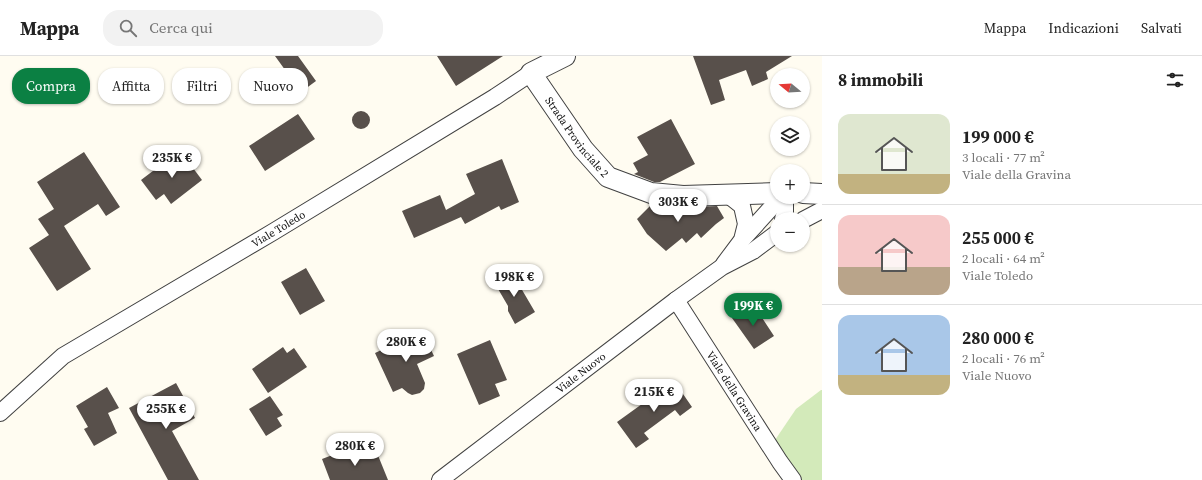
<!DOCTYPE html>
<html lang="it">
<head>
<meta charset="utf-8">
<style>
  :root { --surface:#fff; --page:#f2f2f2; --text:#222; --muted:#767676; --line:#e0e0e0; --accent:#0b8043 }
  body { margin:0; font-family:"Source Serif 4",serif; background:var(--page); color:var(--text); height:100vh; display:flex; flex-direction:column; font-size:15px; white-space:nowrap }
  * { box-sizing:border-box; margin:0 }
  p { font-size:13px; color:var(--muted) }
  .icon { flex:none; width:22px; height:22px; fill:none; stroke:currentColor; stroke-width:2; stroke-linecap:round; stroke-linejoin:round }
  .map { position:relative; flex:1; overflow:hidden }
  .sheet { display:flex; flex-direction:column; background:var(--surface); width:380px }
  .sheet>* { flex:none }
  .top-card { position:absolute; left:12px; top:12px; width:380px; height:36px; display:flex; gap:8px }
  .needle { width:26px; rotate:288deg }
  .buttons { position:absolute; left:770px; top:12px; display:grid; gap:8px }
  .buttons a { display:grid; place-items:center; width:40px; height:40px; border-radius:50%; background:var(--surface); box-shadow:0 1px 3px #0004; font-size:20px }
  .price { position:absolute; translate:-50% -34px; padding:0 9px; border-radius:14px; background:#fff; color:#222; font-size:13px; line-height:26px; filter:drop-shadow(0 1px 2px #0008) }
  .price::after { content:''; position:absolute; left:50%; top:24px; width:12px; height:9px; margin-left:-6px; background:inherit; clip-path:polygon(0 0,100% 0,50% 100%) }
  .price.selected { background:var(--accent); color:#fff }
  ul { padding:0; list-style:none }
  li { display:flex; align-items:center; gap:12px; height:100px; padding:0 16px }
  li+li { border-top:1px solid var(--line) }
  li span { display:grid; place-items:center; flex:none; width:112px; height:80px; border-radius:12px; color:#555 }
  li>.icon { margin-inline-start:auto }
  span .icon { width:48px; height:48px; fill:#fffc; stroke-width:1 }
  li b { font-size:17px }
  h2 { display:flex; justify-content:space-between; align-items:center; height:48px; padding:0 16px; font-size:17px }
  .tag { padding:0 14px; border-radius:16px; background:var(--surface); box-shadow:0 1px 3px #0004; font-size:14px; line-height:36px }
  .tag.selected { background:var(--accent); color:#fff }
  header { display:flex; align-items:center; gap:24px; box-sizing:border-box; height:56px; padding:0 20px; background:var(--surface); border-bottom:1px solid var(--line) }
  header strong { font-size:19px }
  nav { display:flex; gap:22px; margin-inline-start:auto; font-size:14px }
  .search { width:280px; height:36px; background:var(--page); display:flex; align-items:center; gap:10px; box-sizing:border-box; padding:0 14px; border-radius:16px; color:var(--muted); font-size:15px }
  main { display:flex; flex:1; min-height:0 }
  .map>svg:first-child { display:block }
  .green { fill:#d3eaba }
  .building { fill:#58504b }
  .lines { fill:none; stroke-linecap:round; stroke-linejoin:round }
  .minor-casing { stroke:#424242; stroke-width:18 }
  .tertiary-casing { stroke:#424242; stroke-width:22 }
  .minor { stroke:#fff; stroke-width:16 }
  .tertiary { stroke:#fff; stroke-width:20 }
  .labels { text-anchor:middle; stroke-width:4; stroke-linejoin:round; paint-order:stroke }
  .street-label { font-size:11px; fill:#0f0f0f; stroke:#fff }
</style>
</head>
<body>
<header>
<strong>Mappa</strong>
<div class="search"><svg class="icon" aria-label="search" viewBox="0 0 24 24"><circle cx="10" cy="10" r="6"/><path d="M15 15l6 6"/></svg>Cerca qui</div>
<nav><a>Mappa</a><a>Indicazioni</a><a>Salvati</a></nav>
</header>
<main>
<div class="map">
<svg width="822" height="424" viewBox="0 0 822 424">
  <rect width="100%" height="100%" fill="#fffcf1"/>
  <!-- green -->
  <path class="green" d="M 821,334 L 822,334 L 822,424 L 791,424 L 773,387 L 796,353 Z"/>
  <!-- building -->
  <path class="building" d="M 275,0 L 298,0 L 316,25 L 301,36 Z
    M 437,0 L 503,0 L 456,30 Z
    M 693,0 L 792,0 L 766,16 L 768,23 L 752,30 L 746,14 L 719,24 L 725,44 L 711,49 Z
    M352 64a9 9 0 1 1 18 0a9 9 0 1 1-18 0Z
    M 298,58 L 315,83 L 265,115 L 249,90 Z
    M 671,63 L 695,108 L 660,126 L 654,126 L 634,118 L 638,116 L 633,107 L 648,99 L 637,81 Z
    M 84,96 L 120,151 L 106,160 L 98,148 L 64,170 L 91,213 L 57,235 L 29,192 L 49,179 L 38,163 L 54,153 L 37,126 Z
    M 174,99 L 178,105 L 184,100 L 202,124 L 171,148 L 164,138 L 156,144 L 141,124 Z
    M 502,103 L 519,146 L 501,154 L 499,150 L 465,168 L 461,161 L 414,182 L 402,155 L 440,139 L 446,154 L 475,138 L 466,118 Z
    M 650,150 L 673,152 L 717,150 L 724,162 L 716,168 L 701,182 L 697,177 L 686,187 L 682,182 L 666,195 L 647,178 L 637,163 Z
    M 306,212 L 325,245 L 300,259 L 281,226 Z
    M 511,215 L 535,256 L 515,268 L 508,255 L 508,250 L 494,226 Z
    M 753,248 L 774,280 L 754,293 L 732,262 Z
    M 422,275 L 434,300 L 417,308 L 425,327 L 424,333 L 420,337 L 412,339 L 408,337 L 402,332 L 393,336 L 375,297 Z
    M 490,284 L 507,324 L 495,328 L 500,340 L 479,349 L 457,298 Z
    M 283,291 L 287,297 L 294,292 L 307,311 L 268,337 L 252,313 Z
    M 674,325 L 692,351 L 680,360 L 675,354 L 644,377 L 649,383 L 636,392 L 617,366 Z
    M 176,327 L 195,362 L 172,375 L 199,424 L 168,424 L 129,352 Z
    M 107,331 L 119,352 L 108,357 L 117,377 L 94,390 L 84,373 L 88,371 L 76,350 Z
    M 270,340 L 283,359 L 277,362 L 282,370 L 266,380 L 249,353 Z
    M 375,392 L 388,424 L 330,424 L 322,403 L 335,398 L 336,400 L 345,395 L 349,403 Z"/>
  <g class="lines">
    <!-- minor casing -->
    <g class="minor-casing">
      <g id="minor">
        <path d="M 783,163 L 785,157 L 785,141"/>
        <path d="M 803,164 L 822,154"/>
        <path d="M 742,184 L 781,141"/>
        <path d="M 724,208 L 742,184 L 746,168 L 742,150 L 728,139"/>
        <path id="s1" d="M 676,244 L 780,406 L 793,424"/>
        <path id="s2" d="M 0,357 L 63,300 L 273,176 L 495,41 L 531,17"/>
        <path id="s3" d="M 440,424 L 676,244 L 722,211 L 753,195 L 777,177"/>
      </g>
    </g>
    <!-- tertiary casing -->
    <g class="tertiary-casing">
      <g id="tertiary">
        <path id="s4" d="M 565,0 L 531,17 L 583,93 L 608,121 L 651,137 L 683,140 L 777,137"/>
        <path d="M 803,137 L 822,138"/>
      </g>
    </g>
    <!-- minor -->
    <use href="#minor" class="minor"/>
    <!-- tertiary -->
    <use href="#tertiary" class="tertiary"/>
  </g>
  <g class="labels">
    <!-- street labels -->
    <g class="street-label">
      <text dy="4" stroke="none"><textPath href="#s4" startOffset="117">Strada Provinciale 2</textPath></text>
      <text dy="4" stroke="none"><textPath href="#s2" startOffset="335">Viale Toledo</textPath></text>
      <text dy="4" stroke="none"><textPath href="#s3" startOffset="177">Viale Nuovo</textPath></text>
      <text dy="4" stroke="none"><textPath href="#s1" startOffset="108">Viale della Gravina</textPath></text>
    </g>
  </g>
</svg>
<div class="buttons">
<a><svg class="needle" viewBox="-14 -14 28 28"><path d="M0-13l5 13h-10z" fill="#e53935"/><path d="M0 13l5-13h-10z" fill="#767676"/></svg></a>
<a><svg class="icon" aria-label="layers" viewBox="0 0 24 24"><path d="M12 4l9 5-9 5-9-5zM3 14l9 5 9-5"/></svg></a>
<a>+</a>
<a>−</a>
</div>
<b class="price" style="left:172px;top:123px">235K €</b>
<b class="price" style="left:678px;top:167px">303K €</b>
<b class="price" style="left:514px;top:242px">198K €</b>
<b class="price selected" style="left:753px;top:271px">199K €</b>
<b class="price" style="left:406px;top:307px">280K €</b>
<b class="price" style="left:654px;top:357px">215K €</b>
<b class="price" style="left:166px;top:374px">255K €</b>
<b class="price" style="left:355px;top:411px">280K €</b>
<div class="top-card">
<a class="tag selected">Compra</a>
<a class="tag">Affitta</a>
<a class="tag">Filtri</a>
<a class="tag">Nuovo</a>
</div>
</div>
<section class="sheet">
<h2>8 immobili<svg class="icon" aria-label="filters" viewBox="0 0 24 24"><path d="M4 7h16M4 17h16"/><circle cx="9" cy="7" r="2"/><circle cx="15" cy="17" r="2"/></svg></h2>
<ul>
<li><span style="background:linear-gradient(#dfe7d0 75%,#c2b280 0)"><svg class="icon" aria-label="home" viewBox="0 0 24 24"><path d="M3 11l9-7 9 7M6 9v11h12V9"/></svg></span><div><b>199 000 €</b><p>3 locali · 77 m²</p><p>Viale della Gravina</p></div></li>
<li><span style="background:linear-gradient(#f6c9c9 65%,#b9a48a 0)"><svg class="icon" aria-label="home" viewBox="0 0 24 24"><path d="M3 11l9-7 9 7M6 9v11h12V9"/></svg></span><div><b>255 000 €</b><p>2 locali · 64 m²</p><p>Viale Toledo</p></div></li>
<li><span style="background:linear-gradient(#a9c7e8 75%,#c2b280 0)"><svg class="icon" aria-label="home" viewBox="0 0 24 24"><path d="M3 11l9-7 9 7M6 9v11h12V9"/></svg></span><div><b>280 000 €</b><p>2 locali · 76 m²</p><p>Viale Nuovo</p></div></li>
</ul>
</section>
</main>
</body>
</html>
